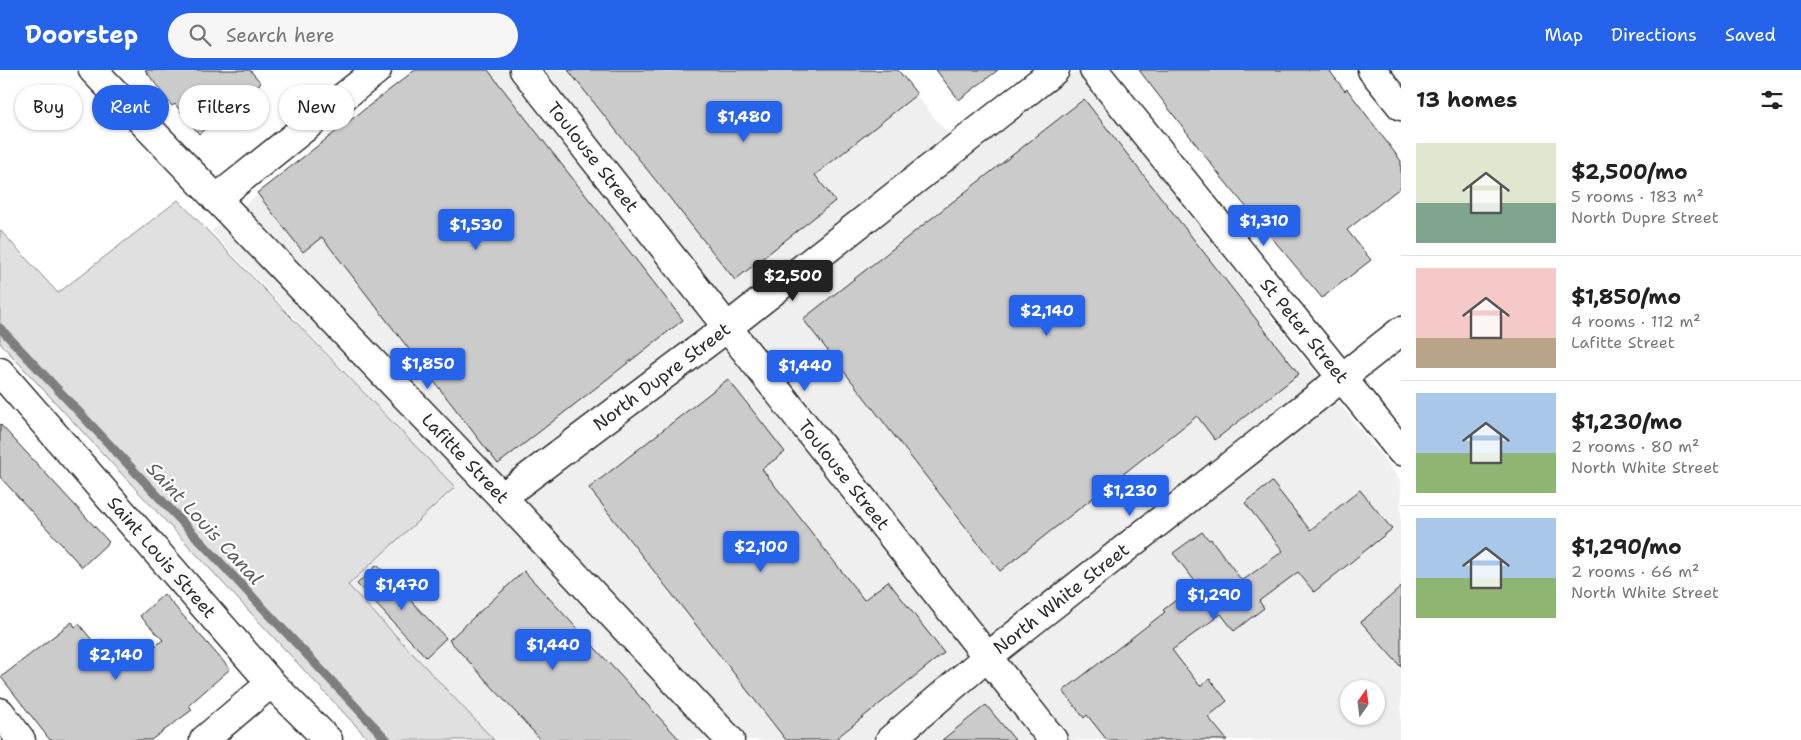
<!DOCTYPE html>
<html lang="en">
<head>
<meta charset="utf-8">
<style>
  :root { --surface:#fff; --page:#f6f6f6; --text:#222; --muted:#767676; --line:#e0e0e0; --accent:#2563eb }
  body { margin:0; font-family:"Shantell Sans",sans-serif; background:var(--page); color:var(--text); height:100vh; display:flex; flex-direction:column; font-size:19px; white-space:nowrap }
  * { box-sizing:border-box; margin:0 }
  p { font-size:16px; color:var(--muted) }
  .icon { flex:none; width:28px; height:28px; fill:none; stroke:currentColor; stroke-width:2; stroke-linecap:round; stroke-linejoin:round }
  .map { position:relative; flex:1; overflow:hidden }
  .sheet { display:flex; flex-direction:column; background:var(--surface); width:400px }
  .sheet>* { flex:none }
  .banner { position:absolute; left:15px; top:15px; width:475px; height:45px; display:flex; gap:10px }
  .needle { width:32px; rotate:14deg }
  .buttons { position:absolute; left:1340px; top:610px; display:grid; gap:10px }
  .buttons a { display:grid; place-items:center; width:45px; height:45px; border-radius:50%; background:var(--surface); box-shadow:0 1px 4px #0004; font-size:25px }
  .price { position:absolute; translate:-50% -42px; padding:0 11px; border-radius:5px; background:var(--accent); color:#fff; font-size:16px; line-height:32px; filter:drop-shadow(0 1px 2px #0008) }
  .price::after { content:''; position:absolute; left:50%; top:30px; width:15px; height:11px; margin-left:-8px; background:inherit; clip-path:polygon(0 0,100% 0,50% 100%) }
  .price.selected { background:#222; color:#fff }
  ul { padding:0; list-style:none }
  li { display:flex; align-items:center; gap:15px; height:125px; padding:0 15px }
  li+li { border-top:1px solid var(--line) }
  li span { display:grid; place-items:center; flex:none; width:140px; height:100px; border-radius:0px; color:#555 }
  li>.icon { margin-inline-start:auto }
  span .icon { width:60px; height:60px; fill:#fffc; stroke-width:1 }
  li b { font-size:21px }
  h2 { display:flex; justify-content:space-between; align-items:center; height:60px; padding:0 15px; font-size:21px }
  .tag { padding:0 18px; border-radius:22px; background:var(--surface); box-shadow:0 1px 4px #0004; font-size:18px; line-height:45px }
  .tag.selected { background:var(--accent); color:#fff }
  header { display:flex; align-items:center; gap:30px; box-sizing:border-box; height:70px; padding:0 25px; background:var(--accent); color:#fff }
  header strong { font-size:24px }
  nav { display:flex; gap:28px; margin-inline-start:auto; font-size:18px }
  .search { width:350px; height:45px; background:var(--page); display:flex; align-items:center; gap:12px; box-sizing:border-box; padding:0 18px; border-radius:28px; color:var(--muted); font-size:19px }
  main { display:flex; flex:1; min-height:0 }
  .map>svg:first-child { display:block }
  .built { fill:#efefef; fill-rule:evenodd }
  .green { fill:#e0e0e0; stroke:#868686 }
  .lines { fill:none; stroke-linecap:round; stroke-linejoin:round }
  .stream { stroke:#7e7e7e; stroke-width:9 }
  .building { fill:#cbcbcb; stroke:#2b2b2b }
  .street-casing { stroke:#2b2b2b; stroke-width:31 }
  .secondary-casing { stroke:#2b2b2b; stroke-width:31 }
  .street { stroke:#fff; stroke-width:28 }
  .secondary { stroke:#fff; stroke-width:28 }
  .labels { text-anchor:middle; stroke-width:4.5; stroke-linejoin:round; paint-order:stroke }
  .street-label { font-size:18px; fill:#2b2b2b; stroke:#fff }
  .water-label { font-size:19px; font-style:italic; fill:#5c5c5c; stroke:#fff }
</style>
</head>
<body>
<header>
<strong>Doorstep</strong>
<div class="search"><svg class="icon" aria-label="search" viewBox="0 0 24 24"><circle cx="10" cy="10" r="6"/><path d="M15 15l6 6"/></svg>Search here</div>
<nav><a>Map</a><a>Directions</a><a>Saved</a></nav>
</header>
<main>
<div class="map">
<svg width="1401" height="670" viewBox="0 0 1401 670">
  <rect width="100%" height="100%" fill="#fff"/>
  <filter id="ink" filterUnits="userSpaceOnUse"><feTurbulence type="fractalNoise" baseFrequency=".02" numOctaves="2"/><feDisplacementMap in="SourceGraphic" scale="10" xChannelSelector="R" yChannelSelector="G"/><feConvolveMatrix kernelMatrix="1 2 1 2 8 2 1 2 1" color-interpolation-filters="sRGB"/></filter>
  <g filter="url(#ink)">
    <!-- built -->
    <path class="built" d="M 418,0 L 896,0 L 968,89 L 1076,1 L 1401,411 L 1401,670 L 494,670 L 348,515 L 455,417 L 211,161 ZM 1349,619 L 1376,619 L 1376,646 L 1349,646 Z"/>
    <!-- green -->
    <path class="green" d="M 178,130 L 455,417 L 348,515 L 494,670 L 369,670 L 0,273 L 0,160 L 58,223 Z"/>
    <g class="lines">
      <!-- stream -->
      <path class="stream" d="M 0,258 L 387,670"/>
    </g>
    <!-- building -->
    <path class="building" d="M 145,0 L 250,0 L 261,13 L 199,64 L 175,34 L 172,36 Z
      M 415,0 L 488,0 L 683,250 L 498,394 L 322,167 L 303,182 L 257,123 Z
      M 568,0 L 898,0 L 917,24 L 815,105 L 835,131 L 735,210 Z
      M 936,0 L 998,0 L 959,30 Z
      M 1139,0 L 1329,0 L 1345,21 L 1347,19 L 1401,91 L 1401,117 L 1347,160 L 1371,190 L 1322,228 L 1222,108 Z
      M 1084,29 L 1299,304 L 1215,370 L 1197,346 L 1000,501 L 803,249 Z
      M 728,309 L 785,382 L 762,399 L 864,530 L 888,511 L 944,583 L 834,670 L 786,670 L 589,418 Z
      M 0,354 L 109,472 L 82,497 L 0,407 Z
      M 1272,412 L 1310,460 L 1360,420 L 1392,459 L 1314,522 L 1298,502 L 1259,531 L 1264,538 L 1234,561 L 1221,544 L 1172,580 L 1200,616 L 1210,609 L 1227,631 L 1208,647 L 1227,670 L 1107,670 L 1087,645 L 1084,648 L 1063,621 L 1165,542 L 1163,540 L 1197,514 L 1173,483 L 1202,462 L 1209,470 L 1211,469 L 1242,511 L 1283,481 L 1245,433 Z
      M 377,495 L 446,568 L 426,587 L 357,514 Z
      M 524,501 L 680,670 L 541,670 L 449,570 Z
      M 1401,517 L 1401,597 L 1361,552 Z
      M 164,524 L 230,599 L 189,635 L 192,640 L 151,670 L 50,670 L 1,607 L 72,552 L 75,557 L 79,554 L 96,575 L 103,569 L 126,598 L 163,570 L 140,546 Z
      M 986,635 L 1015,670 L 942,670 Z"/>
    <g class="lines">
      <!-- street casing -->
      <g class="street-casing">
        <g id="street">
          <path id="s1" d="M 93,0 L 502,427 L 730,670"/>
          <path id="s2" d="M 524,0 L 1053,670"/>
          <path id="s3" d="M 1094,0 L 1401,381"/>
          <path d="M 216,129 L 377,0"/>
          <path id="s4" d="M 0,302 L 271,613 L 328,670"/>
          <path id="s5" d="M 502,427 L 728,257 L 1055,0"/>
          <path d="M 0,642 L 21,670"/>
          <path d="M 204,670 L 271,613"/>
          <path id="s6" d="M 890,670 L 986,588 L 1401,261"/>
        </g>
      </g>
      <!-- secondary casing -->
      <g class="secondary-casing">
        <path id="secondary" d="M 1372,0 L 1401,36"/>
      </g>
      <!-- street -->
      <use href="#street" class="street"/>
      <!-- secondary -->
      <use href="#secondary" class="secondary"/>
    </g>
  </g>
  <g class="labels">
    <!-- street labels -->
    <g class="street-label">
      <text dy="6" stroke="none"><textPath href="#s2" startOffset="111">Toulouse Street</textPath></text>
      <text dy="6" stroke="none"><textPath href="#s3" startOffset="335">St Peter Street</textPath></text>
      <text dy="6" stroke="none"><textPath href="#s5" startOffset="200">North Dupre Street</textPath></text>
      <text dy="6" stroke="none"><textPath href="#s1" startOffset="538">Lafitte Street</textPath></text>
      <text dy="6" stroke="none"><textPath href="#s2" startOffset="516">Toulouse Street</textPath></text>
      <text dy="6" stroke="none"><textPath href="#s4" startOffset="246">Saint Louis Street</textPath></text>
      <text dy="6" stroke="none"><textPath href="#s6" startOffset="222">North White Street</textPath></text>
    </g>
    <!-- water labels -->
    <g class="water-label">
      <text transform="translate(205 453) rotate(47)" y="7">Saint Louis Canal</text>
    </g>
  </g>
</svg>
<div class="buttons">
<a><svg class="needle" viewBox="-14 -14 28 28"><path d="M0-13l5 13h-10z" fill="#e53935"/><path d="M0 13l5-13h-10z" fill="#767676"/></svg></a>
</div>
<b class="price" style="left:744px;top:73px">$1,480</b>
<b class="price" style="left:1264px;top:177px">$1,310</b>
<b class="price" style="left:476px;top:181px">$1,530</b>
<b class="price selected" style="left:793px;top:232px">$2,500</b>
<b class="price" style="left:1047px;top:267px">$2,140</b>
<b class="price" style="left:428px;top:320px">$1,850</b>
<b class="price" style="left:805px;top:322px">$1,440</b>
<b class="price" style="left:1130px;top:447px">$1,230</b>
<b class="price" style="left:761px;top:503px">$2,100</b>
<b class="price" style="left:402px;top:541px">$1,470</b>
<b class="price" style="left:1214px;top:551px">$1,290</b>
<b class="price" style="left:553px;top:601px">$1,440</b>
<b class="price" style="left:116px;top:611px">$2,140</b>
<div class="banner">
<a class="tag">Buy</a>
<a class="tag selected">Rent</a>
<a class="tag">Filters</a>
<a class="tag">New</a>
</div>
</div>
<section class="sheet">
<h2>13 homes<svg class="icon" aria-label="filters" viewBox="0 0 24 24"><path d="M4 7h16M4 17h16"/><circle cx="9" cy="7" r="2"/><circle cx="15" cy="17" r="2"/></svg></h2>
<ul>
<li><span style="background:linear-gradient(#dfe7d0 60%,#7fa58c 0)"><svg class="icon" aria-label="home" viewBox="0 0 24 24"><path d="M3 11l9-7 9 7M6 9v11h12V9"/></svg></span><div><b>$2,500/mo</b><p>5 rooms · 183 m²</p><p>North Dupre Street</p></div></li>
<li><span style="background:linear-gradient(#f6c9c9 70%,#b9a48a 0)"><svg class="icon" aria-label="home" viewBox="0 0 24 24"><path d="M3 11l9-7 9 7M6 9v11h12V9"/></svg></span><div><b>$1,850/mo</b><p>4 rooms · 112 m²</p><p>Lafitte Street</p></div></li>
<li><span style="background:linear-gradient(#a9c7e8 60%,#8fb573 0)"><svg class="icon" aria-label="home" viewBox="0 0 24 24"><path d="M3 11l9-7 9 7M6 9v11h12V9"/></svg></span><div><b>$1,230/mo</b><p>2 rooms · 80 m²</p><p>North White Street</p></div></li>
<li><span style="background:linear-gradient(#a9c7e8 60%,#8fb573 0)"><svg class="icon" aria-label="home" viewBox="0 0 24 24"><path d="M3 11l9-7 9 7M6 9v11h12V9"/></svg></span><div><b>$1,290/mo</b><p>2 rooms · 66 m²</p><p>North White Street</p></div></li>
</ul>
</section>
</main>
</body>
</html>
